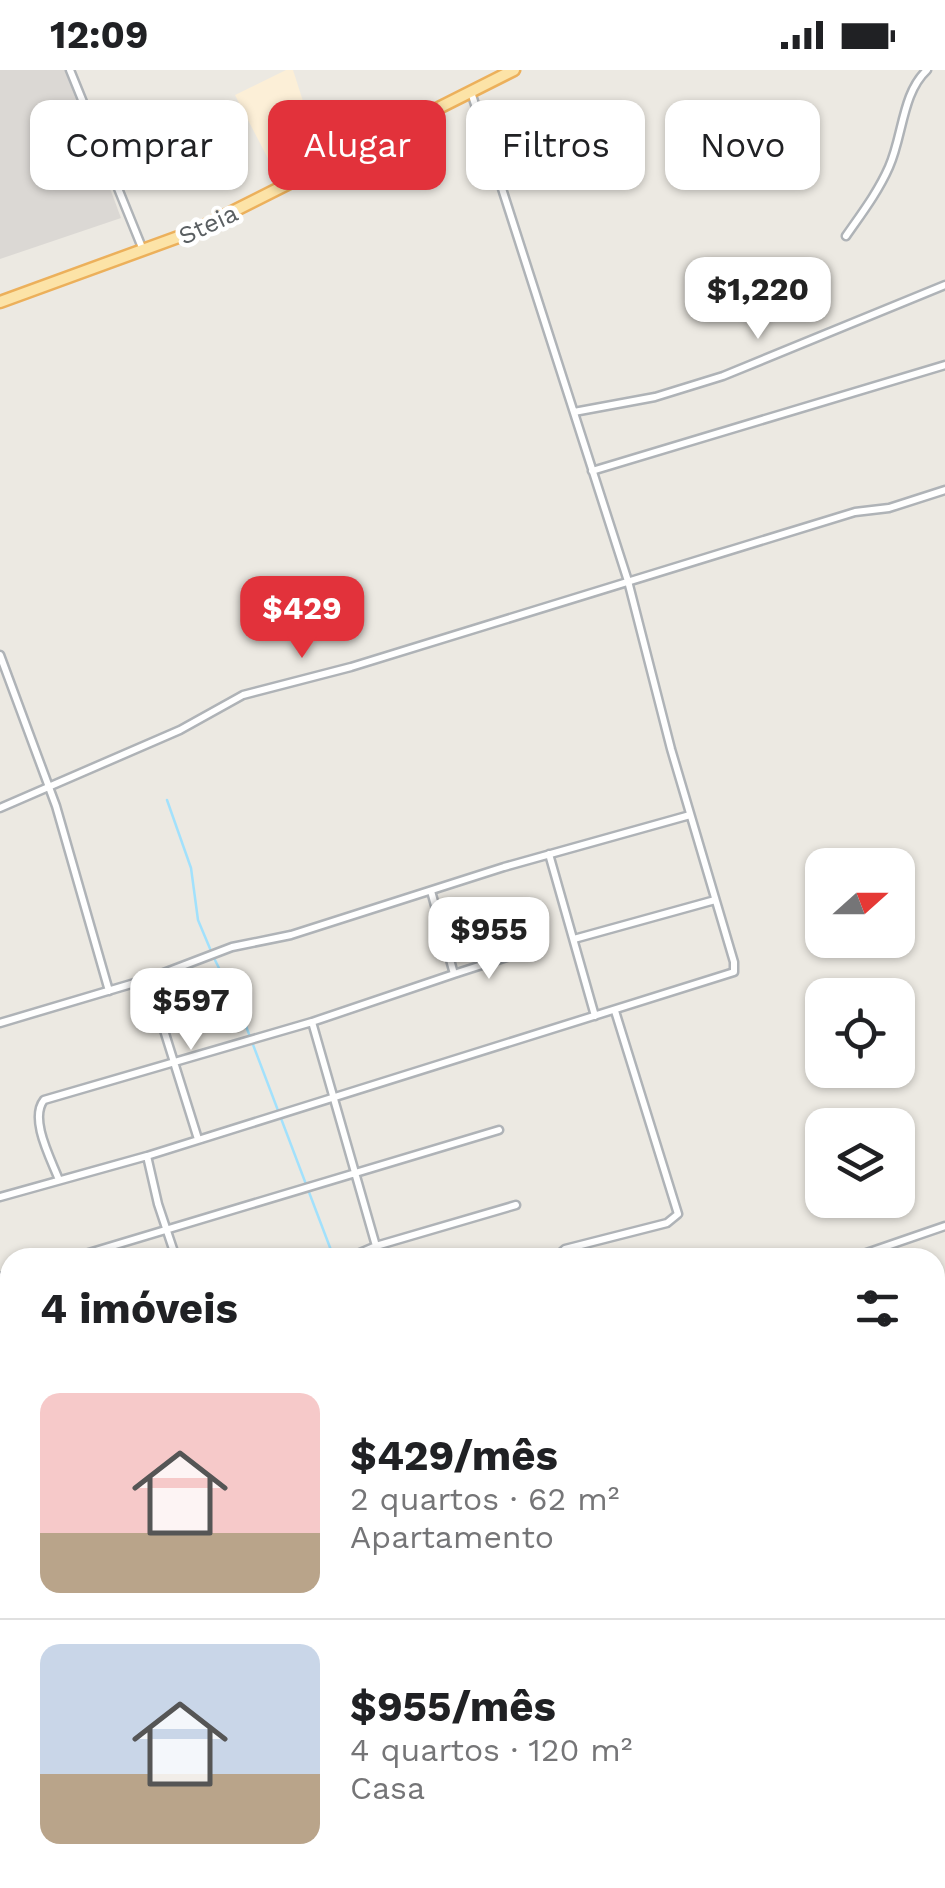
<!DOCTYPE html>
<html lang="pt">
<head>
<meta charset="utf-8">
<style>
  :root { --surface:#fff; --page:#f2f2f2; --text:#202124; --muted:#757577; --line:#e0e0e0; --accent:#e2323b }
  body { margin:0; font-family:"Work Sans",sans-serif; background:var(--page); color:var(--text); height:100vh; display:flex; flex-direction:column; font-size:38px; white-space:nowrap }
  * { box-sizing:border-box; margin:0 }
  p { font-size:32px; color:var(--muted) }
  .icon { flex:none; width:55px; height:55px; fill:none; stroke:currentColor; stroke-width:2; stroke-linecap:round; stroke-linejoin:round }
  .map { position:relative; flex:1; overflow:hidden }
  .drawer { position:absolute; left:0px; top:1178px; width:945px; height:642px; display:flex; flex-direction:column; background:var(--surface); border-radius:30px 30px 0 0; box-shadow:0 2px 8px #0004 }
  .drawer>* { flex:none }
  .guide { position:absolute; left:30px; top:30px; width:885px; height:90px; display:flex; gap:20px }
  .needle { width:65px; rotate:69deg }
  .controls { position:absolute; left:805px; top:778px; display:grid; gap:20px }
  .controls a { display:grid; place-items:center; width:110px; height:110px; border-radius:20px; background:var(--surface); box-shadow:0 2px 8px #0004; font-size:50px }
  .price { position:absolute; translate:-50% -85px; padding:0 22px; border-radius:20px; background:#fff; color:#222; font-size:32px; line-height:65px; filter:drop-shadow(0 2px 5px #0008) }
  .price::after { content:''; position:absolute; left:50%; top:60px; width:30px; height:22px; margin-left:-15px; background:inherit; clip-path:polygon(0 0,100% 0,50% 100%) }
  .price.active { background:var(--accent); color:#fff }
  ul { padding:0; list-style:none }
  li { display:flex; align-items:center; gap:30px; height:250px; padding:0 40px }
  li+li { border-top:2px solid var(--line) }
  li span { display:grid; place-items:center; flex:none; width:280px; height:200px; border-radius:20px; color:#555 }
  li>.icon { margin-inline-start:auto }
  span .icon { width:120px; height:120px; fill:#fffc; stroke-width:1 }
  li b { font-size:42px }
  h2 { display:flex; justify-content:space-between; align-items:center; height:120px; padding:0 40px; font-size:42px }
  .pill { padding:0 35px; border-radius:20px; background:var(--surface); box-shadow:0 2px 8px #0004; font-size:35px; line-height:90px }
  .pill.active { background:var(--accent); color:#fff }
  .status { display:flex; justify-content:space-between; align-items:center; height:70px; padding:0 50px; background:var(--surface); direction:ltr }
  .status svg { height:28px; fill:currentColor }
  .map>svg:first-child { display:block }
  .commercial { fill:#fcefd7 }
  .industrial { fill:#dbd8d4 }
  .green { fill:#c3e3be }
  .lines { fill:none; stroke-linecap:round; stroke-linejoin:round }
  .stream { stroke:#a2e1fc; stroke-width:2.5 }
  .minor-casing { stroke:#afb3b7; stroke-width:11 }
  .primary-casing { stroke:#ecb05b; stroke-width:15 }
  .trunk-casing { stroke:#e68308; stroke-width:16 }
  .minor { stroke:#fff; stroke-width:6 }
  .primary { stroke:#fce3a7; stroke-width:10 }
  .trunk { stroke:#fad99a; stroke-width:11 }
  .labels { text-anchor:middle; stroke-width:9; stroke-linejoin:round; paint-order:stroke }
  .street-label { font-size:25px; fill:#5a5f62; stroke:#fff }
</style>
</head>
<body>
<div class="status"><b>12:09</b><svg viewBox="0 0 49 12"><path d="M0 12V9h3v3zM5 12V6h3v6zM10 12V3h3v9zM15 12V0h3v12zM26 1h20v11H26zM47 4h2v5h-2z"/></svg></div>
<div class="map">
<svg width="945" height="1818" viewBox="0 0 945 1818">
  <rect width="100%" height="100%" fill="#ece9e2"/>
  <!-- commercial -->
  <path class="commercial" d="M 286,0 L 293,0 L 319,81 L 276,104 L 235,25 Z"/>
  <!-- industrial -->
  <path class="industrial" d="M 0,0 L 66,0 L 121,148 L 0,189 Z"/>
  <!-- green -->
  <path class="green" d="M 55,1810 L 540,1810 L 538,1818 L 58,1818 Z"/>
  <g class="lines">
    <!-- stream -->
    <path class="stream" d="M 167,730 L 191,798 L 198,850 L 211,881
      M 214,888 L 241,943 L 334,1188
      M 0,1466 L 10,1475
      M 435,1810 L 443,1818
      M 675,1810 L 683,1818
      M 500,1818 L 511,1815 L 515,1818"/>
    <!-- minor casing -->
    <g class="minor-casing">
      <path id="minor" d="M 70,0 L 143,180
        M 846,166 C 862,143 878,122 889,97 C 903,66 902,23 927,0
        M 574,342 L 655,327 L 723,306 L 945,215
        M 592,401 L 945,295
        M 0,585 L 56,736 L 109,921
        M 0,738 L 180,660 L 243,625 L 351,597 L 855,442 L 889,438 L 945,420
        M 549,784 L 595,946
        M 574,869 L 715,830
        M 454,904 L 513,885
        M 148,909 L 198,1069
        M 0,953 L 148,909 L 232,877 L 291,865 L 504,797 L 690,745
        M 147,1086 L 158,1134 L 176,1188
        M 59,1110 C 51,1089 29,1049 44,1030 L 312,952
        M 0,1127 L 147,1086 L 734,902 L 734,892 L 671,679 L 628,511 L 471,22
        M 376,1176 L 312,952 L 454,904 L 431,821
        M 72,1188 L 499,1060
        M 348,1188 L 376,1176 L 516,1135
        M 555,1188 L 565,1179 L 667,1153 L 678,1144 L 615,941
        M 852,1188 L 945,1156
        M 0,1207 L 10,1204
        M 0,1359 L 10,1368
        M 935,1434 L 945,1428
        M 0,1699 L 10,1691"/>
    </g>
    <!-- primary casing -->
    <g class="primary-casing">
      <path id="primary" d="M 0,232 L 192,162 L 514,0"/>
    </g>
    <!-- trunk casing -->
    <g class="trunk-casing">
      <path id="trunk" d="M 0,1714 L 10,1766
        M 23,1810 L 26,1818"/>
    </g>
    <!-- minor -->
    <use href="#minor" class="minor"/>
    <!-- primary -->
    <use href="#primary" class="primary"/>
    <!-- trunk -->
    <use href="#trunk" class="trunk"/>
  </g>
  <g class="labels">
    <!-- street labels -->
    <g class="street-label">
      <text transform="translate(208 154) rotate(-25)" y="9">Steia</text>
    </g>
  </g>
</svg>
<div class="controls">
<a><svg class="needle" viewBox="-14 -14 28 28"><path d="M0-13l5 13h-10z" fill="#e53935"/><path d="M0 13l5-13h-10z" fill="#757577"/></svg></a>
<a><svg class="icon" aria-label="locate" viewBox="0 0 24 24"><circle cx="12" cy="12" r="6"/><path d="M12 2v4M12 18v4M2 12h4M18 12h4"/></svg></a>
<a><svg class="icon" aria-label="layers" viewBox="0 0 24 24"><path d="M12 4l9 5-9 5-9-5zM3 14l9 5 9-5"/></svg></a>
</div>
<b class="price" style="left:758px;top:272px">$1,220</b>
<b class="price active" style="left:302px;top:591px">$429</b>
<b class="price" style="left:489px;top:912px">$955</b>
<b class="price" style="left:191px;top:983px">$597</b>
<div class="guide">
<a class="pill">Comprar</a>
<a class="pill active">Alugar</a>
<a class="pill">Filtros</a>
<a class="pill">Novo</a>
</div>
<section class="drawer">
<h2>4 imóveis<svg class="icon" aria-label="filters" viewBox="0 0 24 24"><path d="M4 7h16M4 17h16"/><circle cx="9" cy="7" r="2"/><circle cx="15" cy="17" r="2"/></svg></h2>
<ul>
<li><span style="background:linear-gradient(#f6c9c9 70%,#b9a48a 0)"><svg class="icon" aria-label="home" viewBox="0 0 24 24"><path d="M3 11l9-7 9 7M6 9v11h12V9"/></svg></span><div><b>$429/mês</b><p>2 quartos · 62 m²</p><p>Apartamento</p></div></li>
<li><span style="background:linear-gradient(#c9d6e8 65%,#b9a48a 0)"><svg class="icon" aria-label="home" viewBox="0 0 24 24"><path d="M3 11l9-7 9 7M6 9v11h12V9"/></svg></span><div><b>$955/mês</b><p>4 quartos · 120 m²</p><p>Casa</p></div></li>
</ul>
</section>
</div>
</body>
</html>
